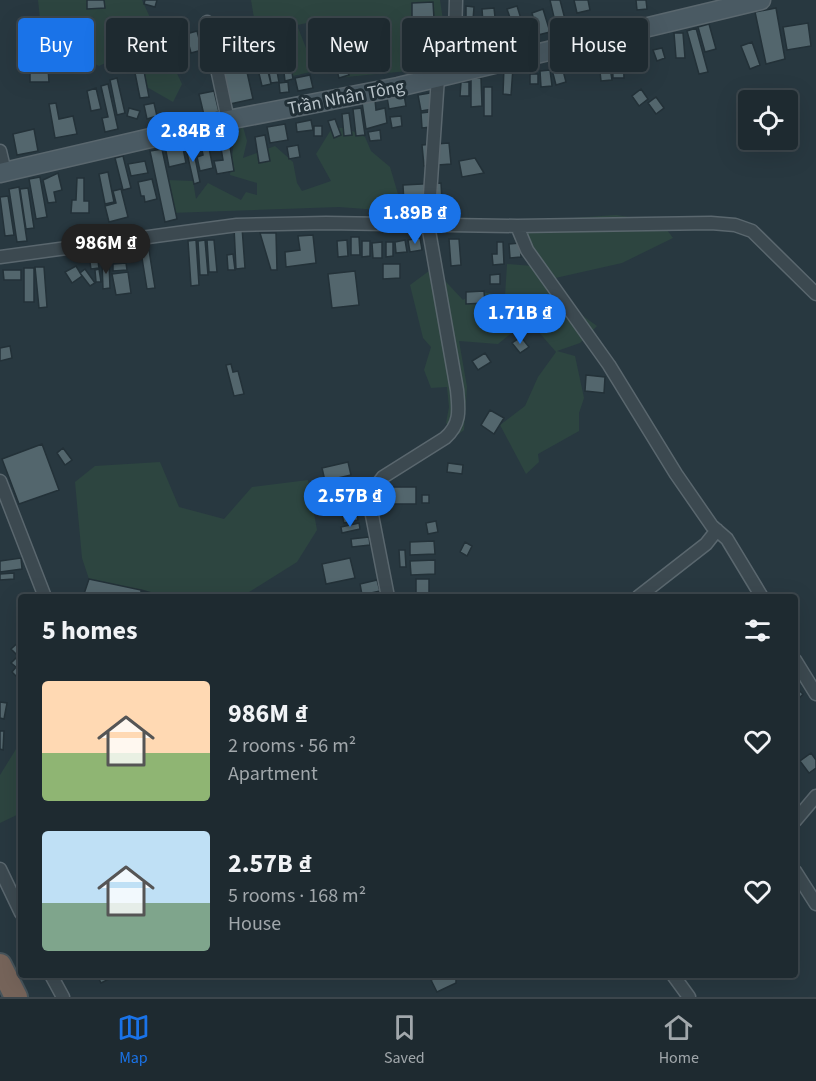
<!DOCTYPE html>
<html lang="en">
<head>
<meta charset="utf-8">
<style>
  :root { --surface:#1e2a30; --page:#2b363c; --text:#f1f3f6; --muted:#a1a7ab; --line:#3c464c; --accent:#1a73e8 }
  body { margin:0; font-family:"Source Sans 3",sans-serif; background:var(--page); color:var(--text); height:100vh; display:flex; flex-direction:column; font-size:22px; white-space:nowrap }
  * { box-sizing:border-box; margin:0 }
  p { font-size:20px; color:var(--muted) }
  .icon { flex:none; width:33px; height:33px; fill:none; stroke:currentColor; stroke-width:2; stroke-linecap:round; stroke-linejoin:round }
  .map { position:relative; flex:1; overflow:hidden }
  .details { position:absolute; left:18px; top:594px; width:780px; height:384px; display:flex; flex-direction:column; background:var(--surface); border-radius:6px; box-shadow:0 6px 24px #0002,0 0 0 2px var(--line) }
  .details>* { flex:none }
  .hud { position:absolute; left:18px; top:18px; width:780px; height:54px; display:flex; gap:12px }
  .controls { position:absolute; left:738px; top:90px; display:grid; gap:12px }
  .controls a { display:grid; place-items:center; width:60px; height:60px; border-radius:6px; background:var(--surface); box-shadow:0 6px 24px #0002,0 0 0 2px var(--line); font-size:30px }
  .price { position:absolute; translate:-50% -51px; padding:0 14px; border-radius:21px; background:var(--accent); color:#fff; font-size:20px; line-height:39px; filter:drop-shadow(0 2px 3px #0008) }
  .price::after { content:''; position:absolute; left:50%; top:36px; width:18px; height:14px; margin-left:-9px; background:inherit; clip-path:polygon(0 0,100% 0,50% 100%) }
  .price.selected { background:#222; color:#fff }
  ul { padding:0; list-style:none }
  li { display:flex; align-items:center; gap:18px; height:150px; padding:0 24px }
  li span { display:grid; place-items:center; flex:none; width:168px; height:120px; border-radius:6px; color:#555 }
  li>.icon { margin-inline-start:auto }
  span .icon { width:72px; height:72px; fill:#fffc; stroke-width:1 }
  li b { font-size:26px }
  h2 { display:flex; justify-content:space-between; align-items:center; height:72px; padding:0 24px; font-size:26px }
  .chip { padding:0 21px; border-radius:6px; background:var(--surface); box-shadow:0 6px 24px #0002,0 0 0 2px var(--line); font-size:21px; line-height:54px }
  .chip.selected { background:var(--accent); color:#fff }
  .dock { display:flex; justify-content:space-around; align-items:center; height:84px; border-top:2px solid var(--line); background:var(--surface); font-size:16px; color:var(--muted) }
  .dock a { display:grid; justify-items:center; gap:3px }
  .dock .selected { color:var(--accent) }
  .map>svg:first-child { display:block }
  .green { fill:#2d4540 }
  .building { fill:#53666d; stroke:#233138; stroke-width:1.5 }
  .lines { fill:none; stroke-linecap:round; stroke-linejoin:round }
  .street-casing { stroke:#5a676e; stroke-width:15 }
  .secondary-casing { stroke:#5a676e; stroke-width:21 }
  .highway-casing { stroke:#47545b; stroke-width:26 }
  .street { stroke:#3c4950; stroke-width:12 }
  .secondary { stroke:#4a5a63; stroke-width:18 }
  .highway { stroke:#76645a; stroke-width:22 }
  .labels { text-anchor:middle; stroke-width:6; stroke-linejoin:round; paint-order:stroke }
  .street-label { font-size:18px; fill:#b9c4ca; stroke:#212f36 }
</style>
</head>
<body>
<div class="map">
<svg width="816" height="997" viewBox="0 0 816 997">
  <rect width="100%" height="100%" fill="#283840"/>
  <!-- green -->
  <path class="green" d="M 38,0 L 142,0 L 153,24 L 175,32 L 167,54 L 116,48 L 172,63 L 182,84 L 173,102 L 145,86 L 135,61 L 120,56 L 99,66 L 82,58 L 63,68 L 52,54 L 32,44 L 41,29 Z
    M 251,0 L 440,0 L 450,67 L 346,77 L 327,19 L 297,25 L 315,71 L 293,76 L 283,36 L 256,30 Z
    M 243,127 L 247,141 L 243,158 L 275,146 L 293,162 L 297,183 L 302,191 L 331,181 L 316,154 L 332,128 L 346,128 L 365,137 L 371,151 L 390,167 L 398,194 L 432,198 L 444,203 L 444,215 L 339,207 L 170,213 L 168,180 L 193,181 L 196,199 L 208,183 L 241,200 L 246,192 L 257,195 L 257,183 L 230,175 L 235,132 Z
    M 616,215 L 661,222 L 673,238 L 622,263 L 551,279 L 514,222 Z
    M 507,264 L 533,266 L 579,313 L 597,326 L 580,343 L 557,351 L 575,356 L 584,398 L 579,413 L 579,431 L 538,454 L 539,462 L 526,474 L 500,425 L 525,406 L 538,377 L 556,352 L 537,330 L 514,331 L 498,344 L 459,341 L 467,387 L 464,430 L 456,436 L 446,423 L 449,407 L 447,387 L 431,388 L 424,370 L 431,347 L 423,338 L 410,285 L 433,268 L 463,300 L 476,291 L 505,296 Z
    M 160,462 L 179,507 L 224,519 L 252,487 L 308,480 L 317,530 L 297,562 L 241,597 L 163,597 L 89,579 L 82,558 L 75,482 L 95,466 Z
    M 21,741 L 21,813 L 0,823 L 0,775 Z"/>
  <!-- building -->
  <path class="building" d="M 87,0 L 104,0 L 105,8 L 87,9 Z
    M 145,0 L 157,0 L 155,7 L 144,4 Z
    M 550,0 L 560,0 L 566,23 L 556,26 Z
    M 574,0 L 588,0 L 590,10 L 577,13 Z
    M 636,0 L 646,0 L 647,9 L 637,10 Z
    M 433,2 L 434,19 L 412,20 L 412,3 Z
    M 466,6 L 474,7 L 473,20 L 466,20 Z
    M 517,6 L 527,38 L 518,41 L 507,9 Z
    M 494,8 L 497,36 L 484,37 L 482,9 Z
    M 776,8 L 785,59 L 766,64 L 755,12 Z
    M 543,9 L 550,32 L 538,35 L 532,13 Z
    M 466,21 L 474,22 L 473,41 L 465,41 Z
    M 808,23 L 811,46 L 787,50 L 783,27 Z
    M 709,24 L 716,49 L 705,52 L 698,27 Z
    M 221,28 L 223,38 L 233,35 L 240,62 L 219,67 L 210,31 Z
    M 696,28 L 708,72 L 699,74 L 687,31 Z
    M 197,31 L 202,50 L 191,53 L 186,34 Z
    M 345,32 L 351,53 L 344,55 L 339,34 Z
    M 430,33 L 438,53 L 427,57 L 419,37 Z
    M 674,33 L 683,33 L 685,58 L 676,58 Z
    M 340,41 L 349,75 L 339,78 L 330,43 Z
    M 328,42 L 335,71 L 327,73 L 320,43 Z
    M 752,42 L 760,65 L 750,69 L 741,46 Z
    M 288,46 L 293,79 L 285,81 L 281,47 Z
    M 662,48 L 665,58 L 657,61 L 653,50 Z
    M 273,50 L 279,82 L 271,83 L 265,52 Z
    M 612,51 L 623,51 L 624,78 L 613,78 Z
    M 264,55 L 271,84 L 262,86 L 255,57 Z
    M 560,59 L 566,82 L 556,85 L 550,62 Z
    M 609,61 L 612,80 L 601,81 L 599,62 Z
    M 245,63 L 253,99 L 230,104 L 222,68 Z
    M 504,67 L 513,68 L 511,95 L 503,94 Z
    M 48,68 L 49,82 L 30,82 L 30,69 Z
    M 550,70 L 552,86 L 541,87 L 540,71 Z
    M 144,71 L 149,97 L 140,98 L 135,73 Z
    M 530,74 L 538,74 L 538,84 L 530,84 Z
    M 310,75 L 313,88 L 298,91 L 295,78 Z
    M 117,78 L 125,113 L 117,115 L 110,80 Z
    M 471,78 L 481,78 L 482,106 L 471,107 Z
    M 288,82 L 289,92 L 280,93 L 279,83 Z
    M 461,82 L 469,82 L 469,96 L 460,96 Z
    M 108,84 L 118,129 L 105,132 L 102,118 L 108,117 L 101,86 Z
    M 484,87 L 492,87 L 492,116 L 484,116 Z
    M 96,88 L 101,109 L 91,111 L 87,91 Z
    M 641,89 L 648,99 L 639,106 L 632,96 Z
    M 214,91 L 219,112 L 204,115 L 199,94 Z
    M 436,92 L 439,108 L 421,111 L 418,95 Z
    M 404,95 L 406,106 L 389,109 L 387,97 Z
    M 656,97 L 664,108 L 656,114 L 648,103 Z
    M 375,100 L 376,110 L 385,108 L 387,123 L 366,129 L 362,102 Z
    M 56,103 L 59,119 L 73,116 L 77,134 L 55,138 L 49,104 Z
    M 154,103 L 157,116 L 147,119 L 144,105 Z
    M 129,108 L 140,111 L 137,119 L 127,116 Z
    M 361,108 L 365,135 L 356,136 L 353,109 Z
    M 429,112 L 431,127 L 422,128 L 421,113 Z
    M 349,113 L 352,135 L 344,136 L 342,114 Z
    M 401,116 L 402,126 L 392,128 L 390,117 Z
    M 335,119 L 341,135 L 334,138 L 328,121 Z
    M 311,120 L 313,130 L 297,132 L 296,123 Z
    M 285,124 L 288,140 L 270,143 L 267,127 Z
    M 314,126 L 322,126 L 322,136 L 314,136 Z
    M 34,129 L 38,151 L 17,155 L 13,134 Z
    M 380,130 L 381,140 L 370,141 L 368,132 Z
    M 265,135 L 270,161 L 259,163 L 255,137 Z
    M 181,138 L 186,163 L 169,167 L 164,141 Z
    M 229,141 L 234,171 L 217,174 L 214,161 L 223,160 L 220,142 Z
    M 192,143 L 200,182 L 194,184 L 185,144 Z
    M 208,143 L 213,168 L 200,171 L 197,157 L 203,155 L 201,145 Z
    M 449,143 L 451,164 L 424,166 L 422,145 Z
    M 298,145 L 300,157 L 289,159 L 287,147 Z
    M 162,149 L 177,219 L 165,222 L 150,151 Z
    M 123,156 L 131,188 L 123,190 L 115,158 Z
    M 475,158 L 484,173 L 462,177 L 459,161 Z
    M 145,161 L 148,173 L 131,176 L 128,164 Z
    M 108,172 L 114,202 L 105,204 L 99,174 Z
    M 58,173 L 62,190 L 54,192 L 56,202 L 48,203 L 43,180 Z
    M 40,177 L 47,217 L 36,219 L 29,179 Z
    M 77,178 L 84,178 L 84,201 L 89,201 L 89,213 L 71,213 L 72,200 L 76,200 Z
    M 152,179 L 157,199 L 145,202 L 144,196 L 141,196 L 138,182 Z
    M 441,183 L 442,202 L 404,204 L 403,185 Z
    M 19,187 L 27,241 L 17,242 L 9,189 Z
    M 28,188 L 34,228 L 26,229 L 20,189 Z
    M 121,189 L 128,217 L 109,222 L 105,206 L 116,203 L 113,191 Z
    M 8,196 L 14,235 L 5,236 L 0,197 Z
    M 234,227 L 242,227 L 245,268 L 236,269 Z
    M 260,233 L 276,233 L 277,270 L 271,270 Z
    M 313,235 L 316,263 L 286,267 L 285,252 L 300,250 L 298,236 Z
    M 351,237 L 359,237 L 360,255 L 351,255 Z
    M 420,238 L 422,250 L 410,252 L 408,240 Z
    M 449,239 L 459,239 L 461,265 L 451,266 Z
    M 196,240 L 199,285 L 191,286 L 188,241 Z
    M 205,240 L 208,275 L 200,275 L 198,241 Z
    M 207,240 L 214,240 L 217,272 L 209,272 Z
    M 347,240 L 348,256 L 338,257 L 337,241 Z
    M 405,240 L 407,252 L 396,253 L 395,242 Z
    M 362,241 L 370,241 L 370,256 L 362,257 Z
    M 382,242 L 382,258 L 373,258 L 372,243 Z
    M 386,242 L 393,242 L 393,256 L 386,257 Z
    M 497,242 L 503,242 L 504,264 L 493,265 L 492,254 L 497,254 Z
    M 520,243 L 521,257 L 510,258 L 509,244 Z
    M 149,250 L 155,288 L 147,289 L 141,252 Z
    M 233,254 L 235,270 L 228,270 L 227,255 Z
    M 97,255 L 99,268 L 91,269 L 89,256 Z
    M 102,262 L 109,262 L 110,288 L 103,289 Z
    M 126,263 L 127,270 L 113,271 L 113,264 Z
    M 383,264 L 400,264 L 400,278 L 383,279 Z
    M 76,266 L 82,276 L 72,283 L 65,272 Z
    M 35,267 L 44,267 L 47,307 L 39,308 Z
    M 24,268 L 34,268 L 34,302 L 24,302 Z
    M 85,269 L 95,283 L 90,286 L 80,273 Z
    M 99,269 L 101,282 L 96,282 L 95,270 Z
    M 3,270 L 21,270 L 21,280 L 4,280 Z
    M 355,271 L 359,305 L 332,308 L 328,274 Z
    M 128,272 L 131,293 L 116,295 L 112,274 Z
    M 500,274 L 500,284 L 490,284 L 490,275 Z
    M 484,291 L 485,303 L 466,304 L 466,292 Z
    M 521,337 L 529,347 L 520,353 L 512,343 Z
    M 10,346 L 12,358 L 0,361 L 0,348 Z
    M 485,353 L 491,362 L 478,370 L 472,361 Z
    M 231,364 L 233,372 L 238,371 L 244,394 L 234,396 L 226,365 Z
    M 586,375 L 605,377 L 604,393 L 585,391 Z
    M 490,410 L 504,418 L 494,434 L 481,425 Z
    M 42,444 L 59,490 L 19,504 L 2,459 Z
    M 63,448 L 72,460 L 65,465 L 57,453 Z
    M 348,462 L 351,475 L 325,481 L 322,468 Z
    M 448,463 L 463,465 L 462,474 L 447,472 Z
    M 384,487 L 416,487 L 416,504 L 384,504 Z
    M 351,488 L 353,497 L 331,501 L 329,491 Z
    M 422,495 L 429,495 L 429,503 L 422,503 Z
    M 356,511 L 358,520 L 344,523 L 342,515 Z
    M 436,521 L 438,532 L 428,534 L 426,523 Z
    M 359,523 L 360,529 L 342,533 L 341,527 Z
    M 369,537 L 370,545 L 352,547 L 351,539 Z
    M 434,541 L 435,554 L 410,555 L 410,542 Z
    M 465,542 L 472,546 L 467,556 L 460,552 Z
    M 399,550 L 405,550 L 406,567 L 400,567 Z
    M 21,558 L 22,569 L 0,572 L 0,561 Z
    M 350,558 L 355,578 L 326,584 L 322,564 Z
    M 435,560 L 435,574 L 411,575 L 410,561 Z
    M 14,573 L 14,579 L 0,580 L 0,574 Z
    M 89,579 L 141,590 L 141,597 L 83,597 Z
    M 416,579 L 429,579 L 429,597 L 416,597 Z
    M 377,580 L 380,591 L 362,595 L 360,584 Z
    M 141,590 L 166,597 L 141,597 Z
    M 21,640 L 21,674 L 17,677 L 12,672 L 16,667 L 11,663 L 18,656 L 11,649 Z
    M 795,687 L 803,694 L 795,703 Z
    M 0,702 L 7,703 L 4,719 L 0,718 Z
    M 0,731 L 4,731 L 3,750 L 0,749 Z
    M 811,753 L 816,760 L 816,768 L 809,773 L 800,761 Z
    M 97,975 L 117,975 L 101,983 Z
    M 443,975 L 456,975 L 456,983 L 437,992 L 431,980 Z"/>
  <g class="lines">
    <!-- street casing -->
    <g class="street-casing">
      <path id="street" d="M 207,22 L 228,120
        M 454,73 L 456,0
        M 0,151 L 5,172
        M 517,226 L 527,250 L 609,365 L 676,474 L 712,526 L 727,539 L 762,597
        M 0,257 L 237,225 L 326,223 L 517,226 L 711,223 L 735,225 L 752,231 L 816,294
        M 0,481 L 45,597
        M 388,597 L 371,510 L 371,493 L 383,477 L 445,438 C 461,424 459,410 457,390 L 428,225 L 438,77
        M 638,597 L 706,544 L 717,530
        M 795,660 L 816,694
        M 795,821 L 816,796
        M 0,869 L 21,913
        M 795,871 L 816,904
        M 51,975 L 63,997
        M 673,975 L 689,997"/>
    </g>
    <!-- secondary casing -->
    <g class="secondary-casing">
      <path id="secondary" d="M 0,173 L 228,120 L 398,87 L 761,0"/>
    </g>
    <!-- highway casing -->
    <g class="highway-casing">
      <path id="highway" d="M 0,965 L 16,997"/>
    </g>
    <!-- street -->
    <use href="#street" class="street"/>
    <!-- secondary -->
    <use href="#secondary" class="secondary"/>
    <!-- highway -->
    <use href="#highway" class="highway"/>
  </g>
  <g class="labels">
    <!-- street labels -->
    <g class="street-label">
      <text transform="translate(346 97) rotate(-11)" y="6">Trần Nhân Tông</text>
    </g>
  </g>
</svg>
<div class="controls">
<a><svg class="icon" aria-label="locate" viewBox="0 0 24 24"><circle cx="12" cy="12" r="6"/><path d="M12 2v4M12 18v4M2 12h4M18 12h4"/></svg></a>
</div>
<b class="price" style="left:193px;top:163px">2.84B ₫</b>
<b class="price" style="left:415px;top:245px">1.89B ₫</b>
<b class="price selected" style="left:106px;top:275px">986M ₫</b>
<b class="price" style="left:520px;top:345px">1.71B ₫</b>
<b class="price" style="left:350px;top:528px">2.57B ₫</b>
<div class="hud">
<a class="chip selected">Buy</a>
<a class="chip">Rent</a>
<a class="chip">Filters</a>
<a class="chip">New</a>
<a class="chip">Apartment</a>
<a class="chip">House</a>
</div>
<section class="details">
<h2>5 homes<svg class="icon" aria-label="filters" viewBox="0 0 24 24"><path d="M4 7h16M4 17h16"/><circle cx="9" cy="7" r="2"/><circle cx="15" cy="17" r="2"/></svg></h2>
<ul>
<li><span style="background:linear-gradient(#ffd9b3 60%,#8fb573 0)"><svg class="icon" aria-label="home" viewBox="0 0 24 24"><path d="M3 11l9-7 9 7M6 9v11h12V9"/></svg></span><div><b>986M ₫</b><p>2 rooms · 56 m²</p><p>Apartment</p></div><svg class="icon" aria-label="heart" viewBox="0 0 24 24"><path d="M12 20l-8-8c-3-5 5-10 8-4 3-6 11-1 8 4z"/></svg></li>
<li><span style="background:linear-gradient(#bfe0f5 60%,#7fa58c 0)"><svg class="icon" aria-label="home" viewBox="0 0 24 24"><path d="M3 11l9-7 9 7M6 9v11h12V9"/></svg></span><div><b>2.57B ₫</b><p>5 rooms · 168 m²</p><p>House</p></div><svg class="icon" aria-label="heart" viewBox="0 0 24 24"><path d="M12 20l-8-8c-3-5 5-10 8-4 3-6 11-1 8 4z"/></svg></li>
</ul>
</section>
</div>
<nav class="dock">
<a class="selected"><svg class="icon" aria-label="map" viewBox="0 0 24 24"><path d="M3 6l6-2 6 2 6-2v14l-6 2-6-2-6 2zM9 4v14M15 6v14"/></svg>Map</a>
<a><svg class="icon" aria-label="saved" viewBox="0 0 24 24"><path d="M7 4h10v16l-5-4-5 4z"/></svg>Saved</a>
<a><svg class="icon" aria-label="home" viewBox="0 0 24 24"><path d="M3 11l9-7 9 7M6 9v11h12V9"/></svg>Home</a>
</nav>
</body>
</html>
